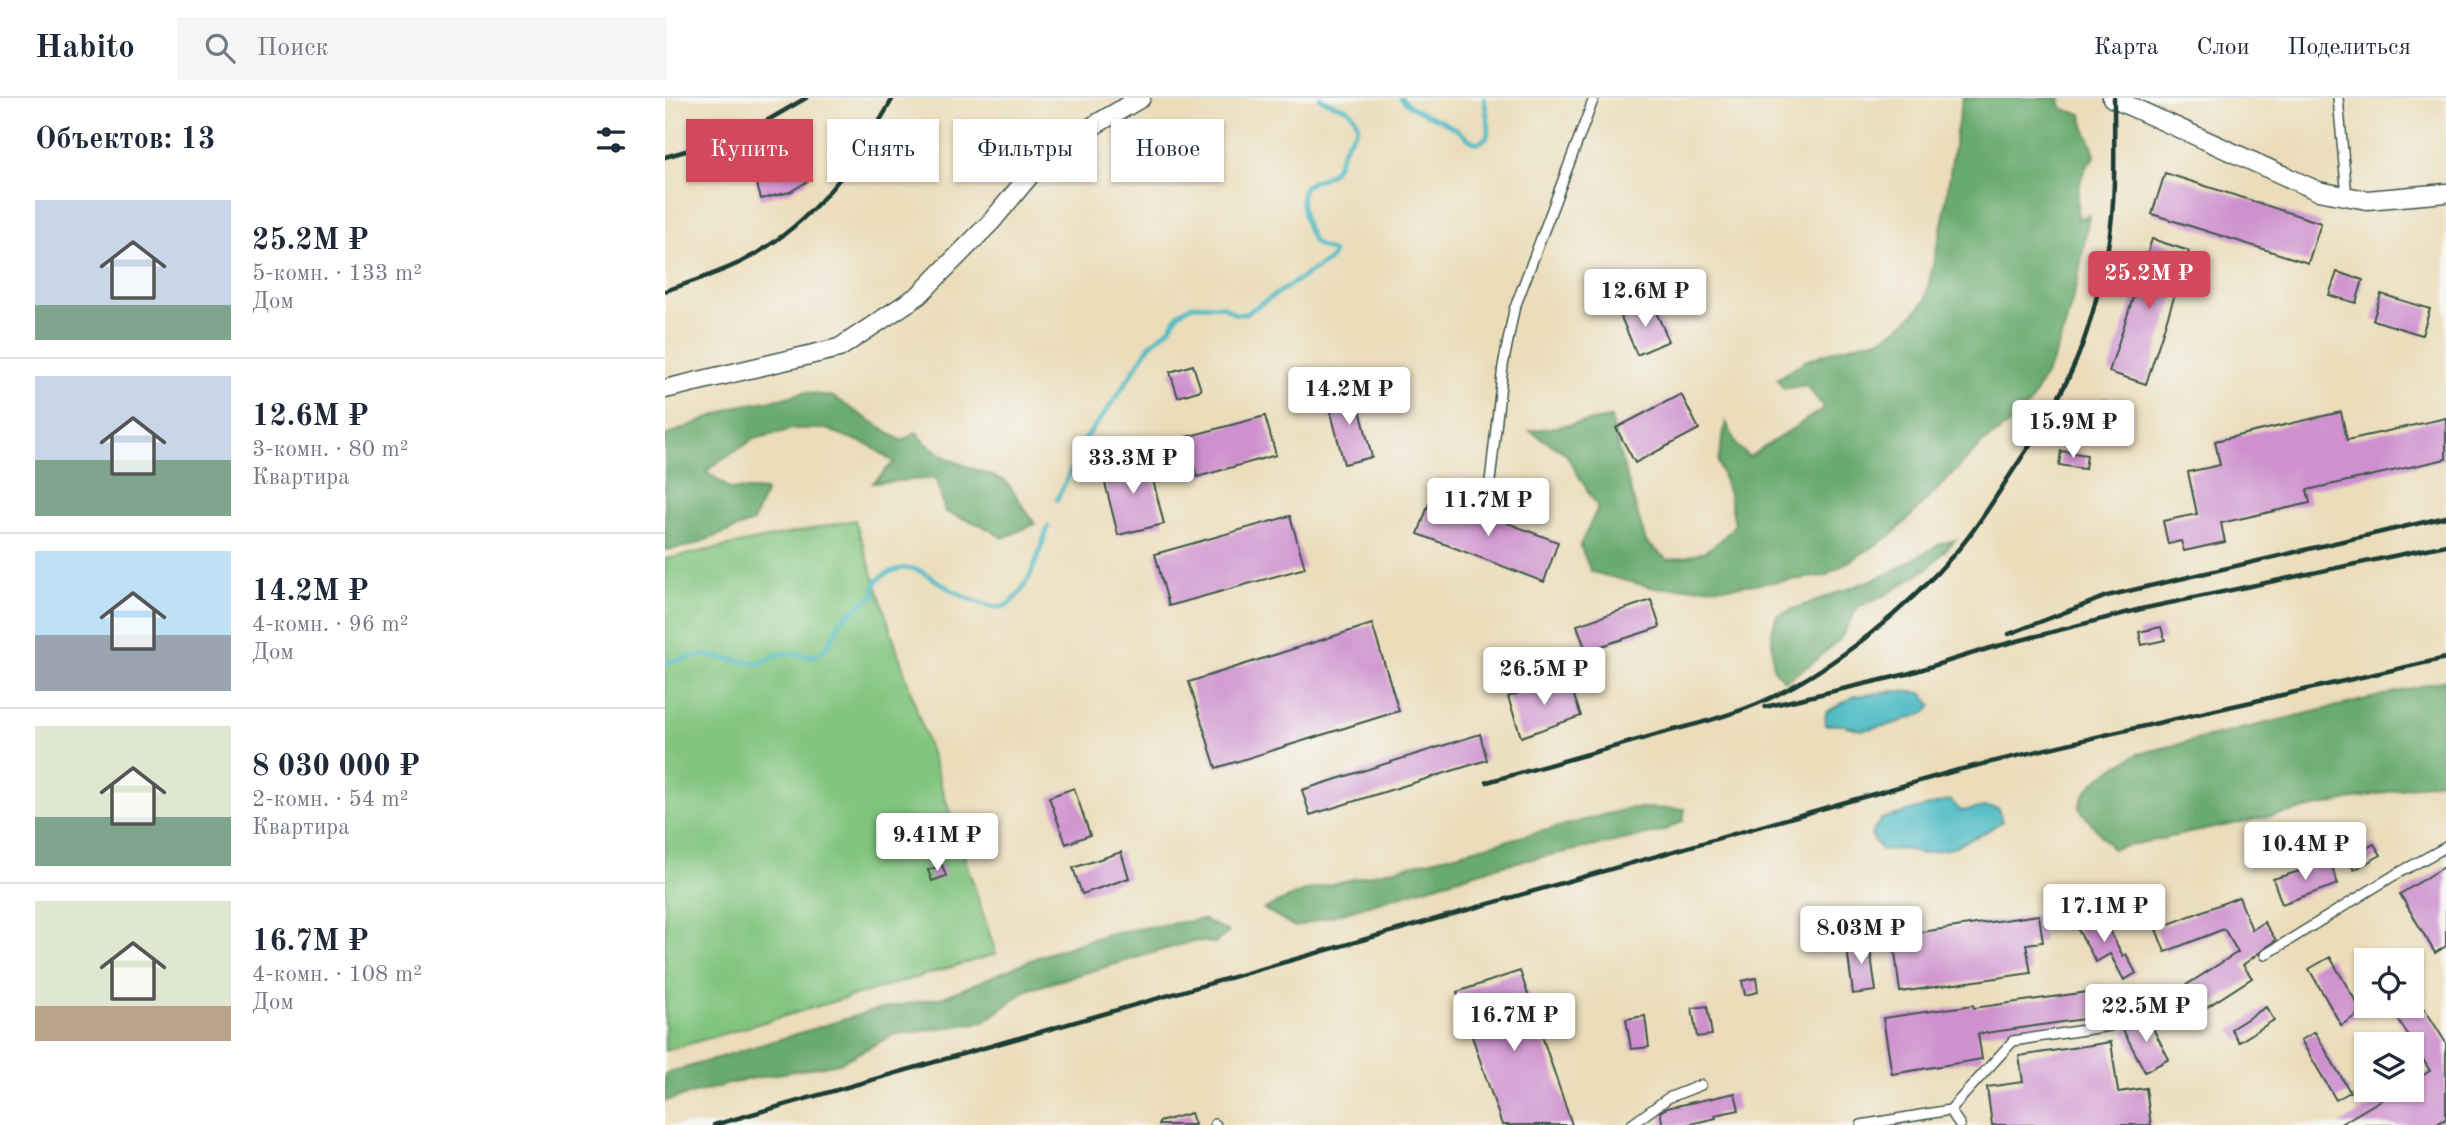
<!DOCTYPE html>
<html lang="ru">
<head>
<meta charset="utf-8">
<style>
  :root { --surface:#fff; --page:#f6f6f7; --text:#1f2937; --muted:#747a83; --line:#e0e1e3; --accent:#d1495b }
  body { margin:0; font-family:"Old Standard TT",serif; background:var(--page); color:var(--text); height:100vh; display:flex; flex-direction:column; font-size:26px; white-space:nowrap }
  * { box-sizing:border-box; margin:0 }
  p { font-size:23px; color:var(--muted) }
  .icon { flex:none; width:38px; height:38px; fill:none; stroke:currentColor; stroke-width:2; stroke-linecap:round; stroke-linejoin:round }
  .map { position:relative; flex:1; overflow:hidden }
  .side { display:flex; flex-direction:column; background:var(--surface); width:665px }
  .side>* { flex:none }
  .hud { position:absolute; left:21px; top:21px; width:665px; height:63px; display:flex; gap:14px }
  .tools { position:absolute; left:1689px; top:850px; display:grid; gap:14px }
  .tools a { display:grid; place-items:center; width:70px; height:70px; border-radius:0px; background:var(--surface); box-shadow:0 2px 5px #0004; font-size:35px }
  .price { position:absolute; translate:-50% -60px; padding:0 16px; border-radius:7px; background:#fff; color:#222; font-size:23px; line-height:46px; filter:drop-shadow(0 2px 4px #0008) }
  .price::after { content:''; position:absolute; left:50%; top:42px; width:21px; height:16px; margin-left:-10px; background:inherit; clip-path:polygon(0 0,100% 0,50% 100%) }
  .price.selected { background:var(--accent); color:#fff }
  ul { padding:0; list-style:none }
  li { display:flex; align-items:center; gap:21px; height:175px; padding:0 35px }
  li+li { border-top:2px solid var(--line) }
  li span { display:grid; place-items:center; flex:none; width:196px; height:140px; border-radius:0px; color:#555 }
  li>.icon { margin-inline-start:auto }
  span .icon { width:84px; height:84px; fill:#fffc; stroke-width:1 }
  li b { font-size:30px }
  h2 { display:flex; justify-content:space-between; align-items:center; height:84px; padding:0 35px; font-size:30px }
  .chip { padding:0 24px; border-radius:0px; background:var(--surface); box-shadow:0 2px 5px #0004; font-size:24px; line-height:63px }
  .chip.selected { background:var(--accent); color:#fff }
  header { display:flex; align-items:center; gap:42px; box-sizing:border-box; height:98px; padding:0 35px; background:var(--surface); border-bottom:2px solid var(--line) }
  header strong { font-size:33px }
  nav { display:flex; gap:38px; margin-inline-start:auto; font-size:24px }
  .search { width:490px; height:63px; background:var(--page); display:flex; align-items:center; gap:18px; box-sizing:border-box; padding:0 24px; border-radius:0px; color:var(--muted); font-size:26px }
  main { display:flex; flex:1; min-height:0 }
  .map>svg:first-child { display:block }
  .green { fill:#82c57f; stroke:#50815a; stroke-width:2 }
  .forest { fill:#69aa6e; stroke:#447451; stroke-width:2 }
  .water { fill:#4dbbc5; stroke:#367c7c; stroke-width:2 }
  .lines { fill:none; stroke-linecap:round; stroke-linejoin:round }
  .stream { stroke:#4dbbc5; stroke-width:4.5 }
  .building { fill:#ce90ce }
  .service-casing { stroke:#3e5548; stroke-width:12 }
  .minor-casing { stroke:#3e5548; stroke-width:21 }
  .service { stroke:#fff; stroke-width:9 }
  .minor { stroke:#fff; stroke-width:18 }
  .rail { stroke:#1f3d34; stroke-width:4.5 }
</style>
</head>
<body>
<header>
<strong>Habito</strong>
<div class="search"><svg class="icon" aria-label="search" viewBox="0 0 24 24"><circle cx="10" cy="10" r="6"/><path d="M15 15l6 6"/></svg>Поиск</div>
<nav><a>Карта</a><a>Слои</a><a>Поделиться</a></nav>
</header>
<main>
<section class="side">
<h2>Объектов: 13<svg class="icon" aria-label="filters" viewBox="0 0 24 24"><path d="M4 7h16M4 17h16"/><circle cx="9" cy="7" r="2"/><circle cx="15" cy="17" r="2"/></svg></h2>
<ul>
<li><span style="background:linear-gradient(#c9d6e8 75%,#7fa58c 0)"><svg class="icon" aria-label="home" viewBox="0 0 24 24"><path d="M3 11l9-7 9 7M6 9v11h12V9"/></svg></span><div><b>25.2M ₽</b><p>5-комн. · 133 m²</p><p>Дом</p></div></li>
<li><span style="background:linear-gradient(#c9d6e8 60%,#7fa58c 0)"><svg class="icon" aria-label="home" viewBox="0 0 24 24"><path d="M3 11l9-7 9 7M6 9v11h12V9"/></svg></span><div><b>12.6M ₽</b><p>3-комн. · 80 m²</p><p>Квартира</p></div></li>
<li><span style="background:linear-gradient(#bfe0f5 60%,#9aa5b1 0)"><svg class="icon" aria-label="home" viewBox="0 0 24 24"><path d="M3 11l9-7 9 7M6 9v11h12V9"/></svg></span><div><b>14.2M ₽</b><p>4-комн. · 96 m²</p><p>Дом</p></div></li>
<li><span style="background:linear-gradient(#dfe7d0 65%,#7fa58c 0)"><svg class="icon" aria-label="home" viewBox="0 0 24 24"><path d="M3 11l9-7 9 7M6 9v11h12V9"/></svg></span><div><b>8 030 000 ₽</b><p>2-комн. · 54 m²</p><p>Квартира</p></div></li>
<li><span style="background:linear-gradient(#dfe7d0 75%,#b9a48a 0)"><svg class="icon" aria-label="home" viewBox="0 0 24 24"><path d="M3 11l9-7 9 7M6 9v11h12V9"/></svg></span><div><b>16.7M ₽</b><p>4-комн. · 108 m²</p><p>Дом</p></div></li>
</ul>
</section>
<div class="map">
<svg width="1781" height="1027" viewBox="0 0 1781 1027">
  <rect width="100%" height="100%" fill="#f6f6f2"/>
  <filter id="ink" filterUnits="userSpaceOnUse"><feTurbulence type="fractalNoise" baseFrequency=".0143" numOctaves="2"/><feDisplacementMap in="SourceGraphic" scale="14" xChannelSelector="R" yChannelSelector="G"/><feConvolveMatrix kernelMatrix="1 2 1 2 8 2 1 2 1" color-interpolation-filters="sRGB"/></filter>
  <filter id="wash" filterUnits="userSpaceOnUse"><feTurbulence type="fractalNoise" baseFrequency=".00686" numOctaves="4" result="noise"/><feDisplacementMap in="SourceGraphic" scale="28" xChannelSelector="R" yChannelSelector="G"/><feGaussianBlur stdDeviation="1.57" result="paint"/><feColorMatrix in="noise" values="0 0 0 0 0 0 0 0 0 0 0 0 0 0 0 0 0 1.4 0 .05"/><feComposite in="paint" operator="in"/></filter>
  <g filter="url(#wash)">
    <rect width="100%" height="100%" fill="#ebddba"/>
    <!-- green -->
    <path class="green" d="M 190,422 L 331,856 L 0,953 L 0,461 Z"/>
    <!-- forest -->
    <path class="forest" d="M 1298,0 L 1396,0 L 1394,5 L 1399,12 L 1417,16 C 1418,35 1428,42 1430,59 C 1412,73 1412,101 1413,121 L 1424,117 L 1413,181 L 1399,232 L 1388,262 L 1364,307 L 1343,327 L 1318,345 L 1227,437 L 1160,478 L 1064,489 L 990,490 L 926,474 L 915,447 L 933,410 L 900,355 L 865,333 L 946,320 L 954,353 L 981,444 L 1003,462 C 1036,457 1050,453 1070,426 L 1064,396 L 1053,364 L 1061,324 L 1072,348 L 1084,359 L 1159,310 L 1141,287 L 1119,291 L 1112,281 L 1140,263 L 1177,250 L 1220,239 L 1243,222 L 1260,203 L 1279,117 L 1291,35 Z
      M 140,294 L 168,299 L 237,343 L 251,334 L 261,345 L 283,361 L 341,383 L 370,426 L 338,440 L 316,427 L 280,414 L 271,380 L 208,385 L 229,364 L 204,347 L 161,331 L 128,331 L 89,341 L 41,373 L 65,391 L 101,393 L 88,424 L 25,448 L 0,452 L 0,338 L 73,308 L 115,301 Z
      M 1290,442 L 1263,470 L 1222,496 L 1193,509 L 1175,541 L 1146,566 L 1120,583 L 1108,570 L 1107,534 L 1112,517 L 1223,476 L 1275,446 Z
      M 1781,582 L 1781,682 L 1447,751 L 1414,710 C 1419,683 1451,669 1473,656 Z
      M 965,710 L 1020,711 L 1018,723 L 996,734 L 834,768 L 630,829 L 599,811 L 639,793 L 787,757 Z
      M 537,821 L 564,834 L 550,845 L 528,843 L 362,892 L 319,924 L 228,937 L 174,965 L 79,982 L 0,1003 L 0,976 L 210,912 L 279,899 L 373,859 L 445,835 Z"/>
    <!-- water -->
    <path class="water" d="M 1232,593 L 1257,595 L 1267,607 L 1260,615 L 1225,627 L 1197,632 L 1179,627 L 1160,627 L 1161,614 L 1190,598 Z
      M 1285,702 L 1296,713 L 1321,709 L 1333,710 L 1337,723 L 1321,734 L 1287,750 L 1255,756 L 1241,751 L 1216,752 L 1206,737 L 1216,721 Z"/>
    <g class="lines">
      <!-- stream -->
      <path class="stream" d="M 736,0 C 749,16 778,20 795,34 C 802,39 805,44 814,45 L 822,39 L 824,29 L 819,0
        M 392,402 L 420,341 L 451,300 L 485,247 L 505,230 L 514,215 L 527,207 L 558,208 L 570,216 L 580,216 L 666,161 L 668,154 C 662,150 654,150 649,144 C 642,133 630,97 642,87 C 648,81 659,82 666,75 C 675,67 675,55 681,46 C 685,39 690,36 693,28 C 686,2 672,12 655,0
        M 0,564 L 39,557 L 96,566 L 113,556 L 133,556 L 145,559 L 157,554 L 163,547 L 177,521 L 209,497 C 209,487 211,481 221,476 C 249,461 262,478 285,491 C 295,497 329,514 340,508 C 363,497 376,450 383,428
        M 0,636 L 0,658"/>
    </g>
    <g id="blocks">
      <!-- building -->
      <path class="building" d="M 134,65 L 143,83 L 125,94 L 96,101 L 89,76 Z
        M 1500,75 L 1656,125 L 1643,165 L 1487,116 Z
        M 1487,141 L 1524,153 L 1481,286 L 1444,274 Z
        M 1672,174 L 1698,182 L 1691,205 L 1664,197 Z
        M 1716,196 L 1765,211 L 1757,237 L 1708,222 Z
        M 987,205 L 1004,243 L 972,257 L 956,219 Z
        M 528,267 L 536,292 L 513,299 L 505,274 Z
        M 690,292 L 707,359 L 679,366 L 662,299 Z
        M 1016,296 L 1034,331 L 970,365 L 951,330 Z
        M 1437,303 L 1464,312 L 1455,337 L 1429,328 Z
        M 1676,314 L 1682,342 L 1781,320 L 1781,361 L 1642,392 L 1645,405 L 1556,425 L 1560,444 L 1519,453 L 1516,443 L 1503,446 L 1498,423 L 1532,416 L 1523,374 L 1555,367 L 1550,343 Z
        M 600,318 L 611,357 L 532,379 L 521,339 Z
        M 1396,353 L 1422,357 L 1420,371 L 1394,367 Z
        M 482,358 L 499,426 L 453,437 L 436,369 Z
        M 767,397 L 893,444 L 879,484 L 753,436 Z
        M 625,418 L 640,470 L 504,508 L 490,456 Z
        M 986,502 L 995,529 L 921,553 L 912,527 Z
        M 707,526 L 734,613 L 551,670 L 524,584 Z
        M 1496,529 L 1500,542 L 1477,547 L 1474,534 Z
        M 902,578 L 916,618 L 856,639 L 843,599 Z
        M 815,636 L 822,662 L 645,717 L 637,692 Z
        M 409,690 L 425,737 L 401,746 L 384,699 Z
        M 1709,746 L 1716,757 L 1689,772 L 1682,760 Z
        M 456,754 L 464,780 L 417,796 L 408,770 Z
        M 1665,764 L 1673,786 L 1617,806 L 1608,781 Z
        M 277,767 L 281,778 L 267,783 L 263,772 Z
        M 1781,768 L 1781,848 L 1770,855 L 1735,796 Z
        M 1574,799 L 1587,832 L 1599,824 L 1611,842 L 1578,867 L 1587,880 L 1531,916 L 1515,891 L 1573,854 L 1559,831 L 1500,854 L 1491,831 Z
        M 1435,815 L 1458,858 L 1461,856 L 1471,875 L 1459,882 L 1445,856 L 1431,864 L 1411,828 Z
        M 1374,817 L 1378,844 L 1361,846 L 1366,875 L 1235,894 L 1228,838 Z
        M 1203,839 L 1211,893 L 1188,896 L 1181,843 Z
        M 1665,859 L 1697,914 L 1676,927 L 1644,871 Z
        M 855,873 L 907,1027 L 837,1027 L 792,894 Z
        M 1091,880 L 1093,894 L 1080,897 L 1077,883 Z
        M 1746,889 L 1781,945 L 1781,1021 L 1770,1027 L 1674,1027 L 1733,992 L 1746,992 L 1746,984 L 1765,973 L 1725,908 L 1746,908 Z
        M 1430,893 L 1433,919 L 1313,936 L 1317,961 L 1227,976 L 1218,920 L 1308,907 L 1309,910 Z
        M 1042,908 L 1047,937 L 1032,939 L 1027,910 Z
        M 1601,909 L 1609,922 L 1574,944 L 1566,931 Z
        M 980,918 L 984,949 L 966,951 L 961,921 Z
        M 1482,919 L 1504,961 L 1480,974 L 1458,932 Z
        M 1650,934 L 1685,994 L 1671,1002 L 1636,942 Z
        M 1446,944 L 1453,994 L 1481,990 L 1486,1027 L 1327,1027 L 1322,989 L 1358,984 L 1354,958 Z
        M 1070,995 L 1074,1012 L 1050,1017 L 1051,1020 L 1021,1027 L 998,1027 L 995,1014 L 1002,1010 Z
        M 526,1015 L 530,1027 L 494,1027 L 494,1024 Z"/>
    </g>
  </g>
  <g filter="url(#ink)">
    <use href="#blocks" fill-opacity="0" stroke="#3e5548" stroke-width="2"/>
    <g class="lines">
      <!-- service casing -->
      <g class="service-casing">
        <path id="service" d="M 1673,0 L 1682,99
          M 822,410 L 838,268 L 849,212 L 929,0
          M 1600,857 L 1728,778 L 1781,749
          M 1285,1012 L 1295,1027
          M 550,1026 L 551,1027
          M 966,1027 L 1003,1000 L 1036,987
          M 1196,1027 L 1285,1012 L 1348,943 L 1445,928"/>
      </g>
      <!-- minor casing -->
      <g class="minor-casing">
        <path id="minor" d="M 1447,0 L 1653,93 L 1702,102 L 1781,95
          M 0,291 L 174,250 L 254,197 L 326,124 L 385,53 L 476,0"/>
      </g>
      <!-- service -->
      <use href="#service" class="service"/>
      <!-- minor -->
      <use href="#minor" class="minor"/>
      <!-- rail -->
      <path class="rail" d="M 0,59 L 79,36 L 141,0
        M 0,193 C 25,184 52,176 76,164 C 145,129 191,66 228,0
        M 1344,536 L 1442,498 L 1781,419
        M 1100,609 L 1242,576 L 1325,550 L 1476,511 L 1781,447
        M 822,684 C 878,669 934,653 990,637 C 1027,627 1066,618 1101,602 C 1170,570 1242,511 1292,453 C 1314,428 1331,398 1349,371 C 1371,338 1392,306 1408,270 C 1423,237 1432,199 1440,164 C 1452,111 1449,54 1449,0
        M 49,1027 L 1293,672 L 1444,636 L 1781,560"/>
    </g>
  </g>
</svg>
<div class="tools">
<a><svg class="icon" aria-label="locate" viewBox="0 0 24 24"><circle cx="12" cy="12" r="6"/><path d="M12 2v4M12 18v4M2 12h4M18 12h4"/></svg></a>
<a><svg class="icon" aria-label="layers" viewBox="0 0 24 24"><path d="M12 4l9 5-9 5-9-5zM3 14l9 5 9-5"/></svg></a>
</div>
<b class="price selected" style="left:1484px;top:213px">25.2M ₽</b>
<b class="price" style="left:980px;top:231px">12.6M ₽</b>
<b class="price" style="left:684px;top:329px">14.2M ₽</b>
<b class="price" style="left:1408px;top:362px">15.9M ₽</b>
<b class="price" style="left:468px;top:398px">33.3M ₽</b>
<b class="price" style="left:823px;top:440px">11.7M ₽</b>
<b class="price" style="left:879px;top:609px">26.5M ₽</b>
<b class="price" style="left:272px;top:775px">9.41M ₽</b>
<b class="price" style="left:1640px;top:784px">10.4M ₽</b>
<b class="price" style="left:1439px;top:846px">17.1M ₽</b>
<b class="price" style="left:1196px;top:868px">8.03M ₽</b>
<b class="price" style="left:1481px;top:946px">22.5M ₽</b>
<b class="price" style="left:849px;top:955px">16.7M ₽</b>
<div class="hud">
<a class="chip selected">Купить</a>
<a class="chip">Снять</a>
<a class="chip">Фильтры</a>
<a class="chip">Новое</a>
</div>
</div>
</main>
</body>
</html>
